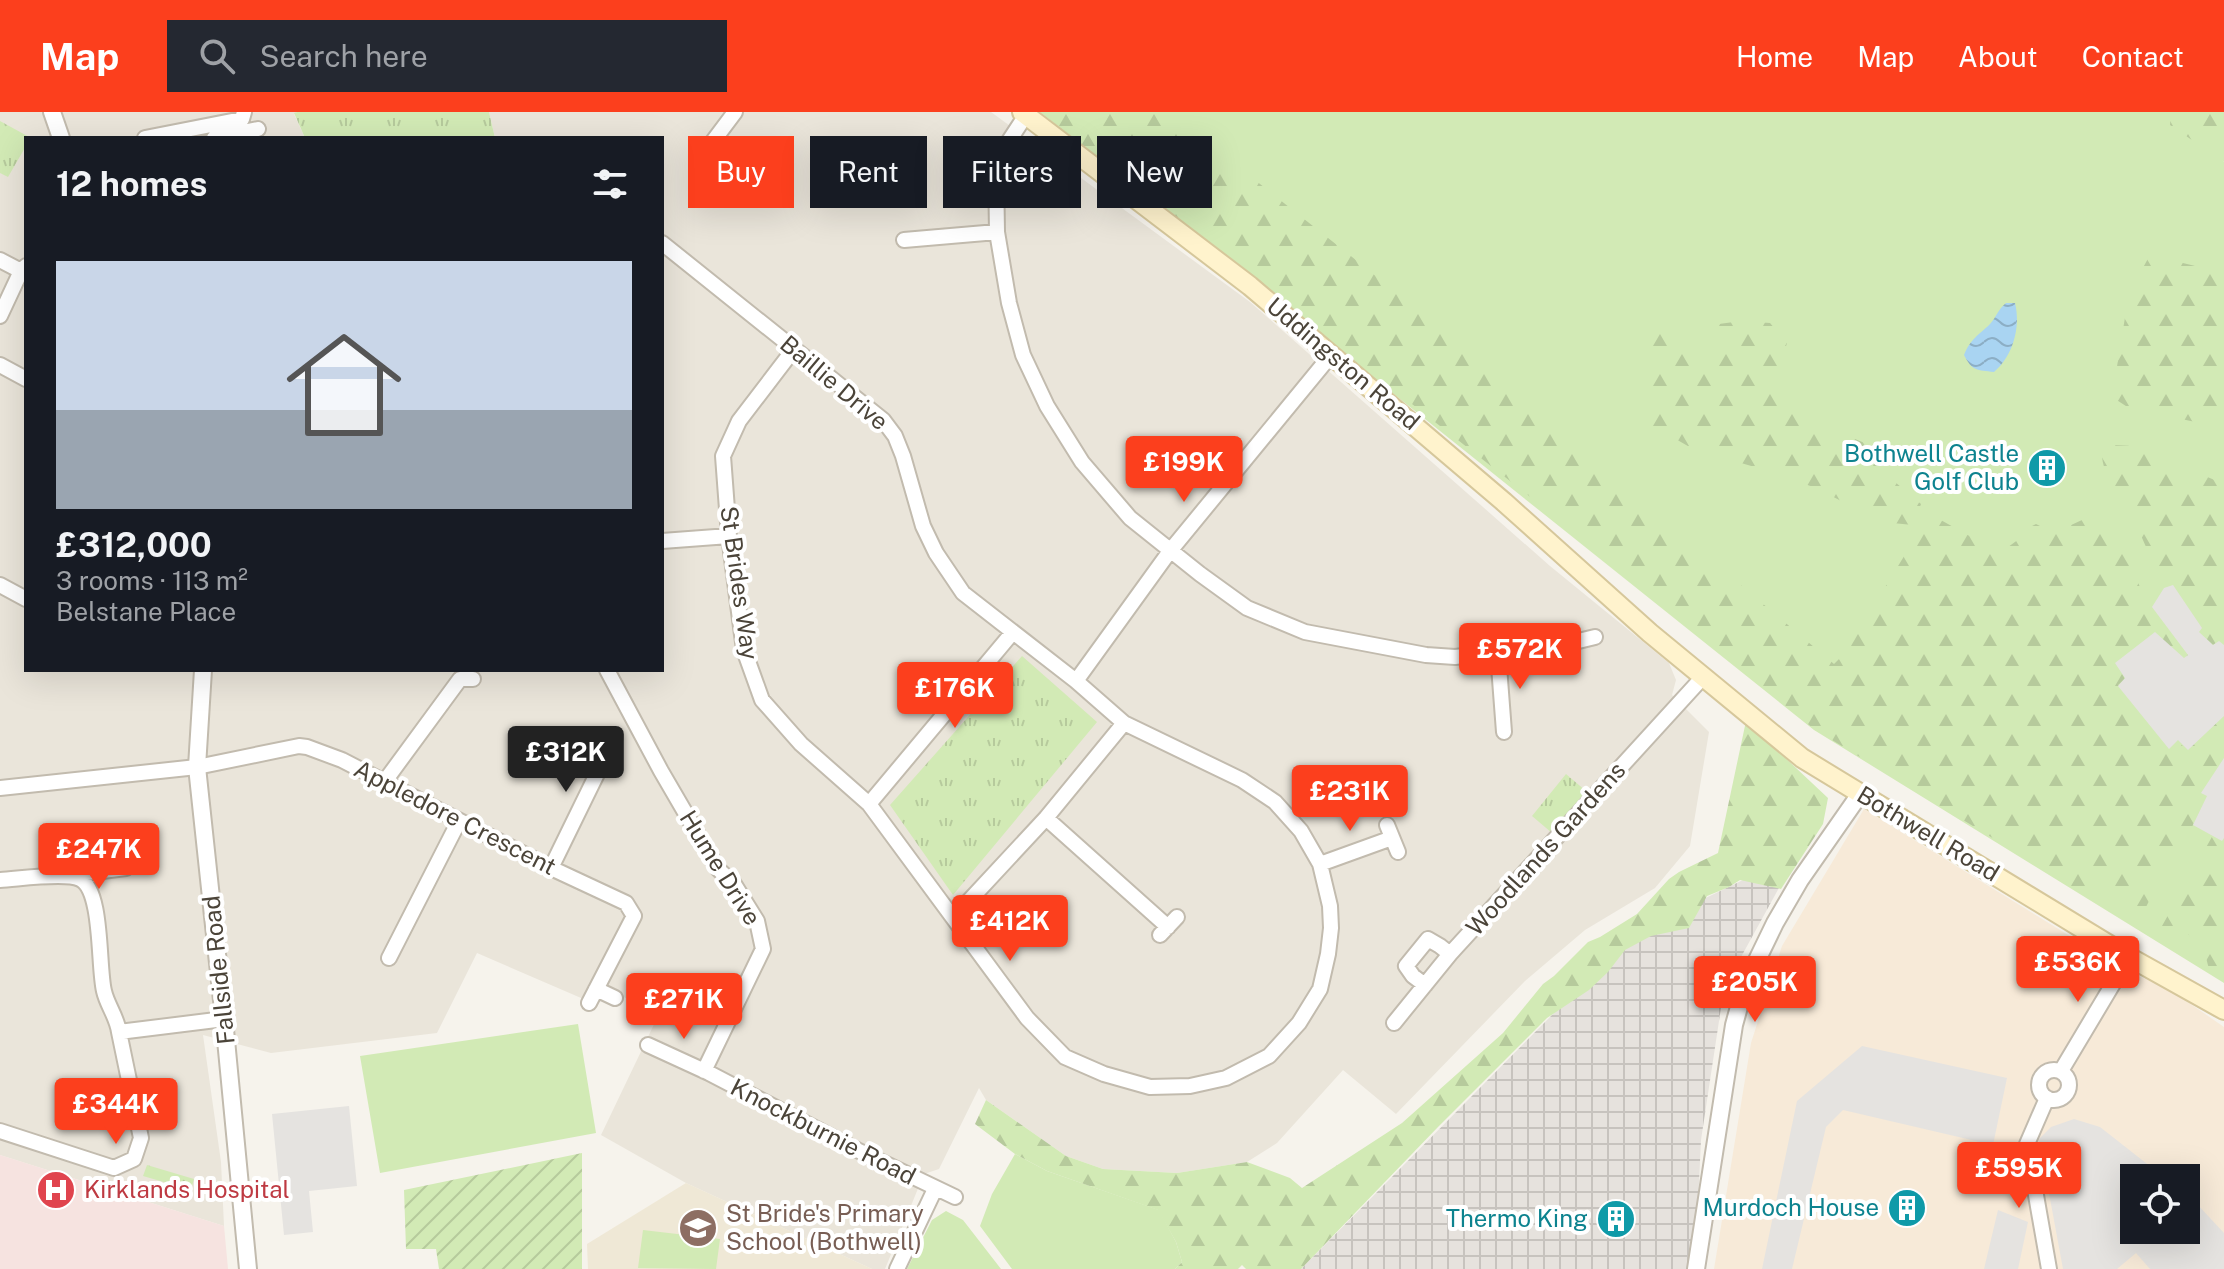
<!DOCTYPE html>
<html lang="en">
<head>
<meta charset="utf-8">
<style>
  :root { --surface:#171b24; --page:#242831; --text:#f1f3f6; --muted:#9ea1a6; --accent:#fc3f1d }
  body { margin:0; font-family:"Public Sans",sans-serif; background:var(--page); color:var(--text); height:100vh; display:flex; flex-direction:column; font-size:30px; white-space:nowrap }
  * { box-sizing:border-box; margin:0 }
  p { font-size:26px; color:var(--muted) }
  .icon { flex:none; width:44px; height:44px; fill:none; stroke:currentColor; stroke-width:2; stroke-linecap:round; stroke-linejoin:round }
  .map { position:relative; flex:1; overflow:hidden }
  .panel { position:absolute; left:24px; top:24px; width:640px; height:536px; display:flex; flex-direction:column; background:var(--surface); border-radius:0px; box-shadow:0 8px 32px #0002 }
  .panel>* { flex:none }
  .hud { position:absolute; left:688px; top:24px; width:760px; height:72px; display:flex; gap:16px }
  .fabs { position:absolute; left:2120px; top:1052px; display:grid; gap:16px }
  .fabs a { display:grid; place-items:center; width:80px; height:80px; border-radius:0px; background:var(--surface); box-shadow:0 8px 32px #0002; font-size:40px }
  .price { position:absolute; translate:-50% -68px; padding:0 18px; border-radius:8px; background:var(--accent); color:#fff; font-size:26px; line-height:52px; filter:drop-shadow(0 2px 4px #0008) }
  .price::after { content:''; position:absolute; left:50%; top:48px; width:24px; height:18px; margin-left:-12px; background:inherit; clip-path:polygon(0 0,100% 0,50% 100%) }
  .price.current { background:#222; color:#fff }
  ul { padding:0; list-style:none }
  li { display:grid; align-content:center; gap:16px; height:424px; padding:0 32px }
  li span { display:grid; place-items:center; height:248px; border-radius:0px; color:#555 }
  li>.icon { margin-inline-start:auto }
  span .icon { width:144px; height:144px; fill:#fffc; stroke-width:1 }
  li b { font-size:34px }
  h2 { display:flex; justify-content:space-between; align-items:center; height:96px; padding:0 32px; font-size:34px }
  .pill { padding:0 28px; border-radius:0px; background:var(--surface); box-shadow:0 8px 32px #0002; font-size:28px; line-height:72px }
  .pill.current { background:var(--accent); color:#fff }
  header { display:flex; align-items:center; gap:48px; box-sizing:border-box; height:112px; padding:0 40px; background:var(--accent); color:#fff }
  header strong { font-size:38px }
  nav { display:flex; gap:44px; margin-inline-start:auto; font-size:28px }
  .search { width:560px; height:72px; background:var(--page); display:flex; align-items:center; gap:20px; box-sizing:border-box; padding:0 28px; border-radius:0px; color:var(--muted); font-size:30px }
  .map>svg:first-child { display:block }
  .residential { fill:#eae5da }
  .commercial { fill:#f7ead8; fill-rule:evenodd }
  .industrial { fill:url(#industrial-grid) }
  .education { fill:#efe8d6 }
  .medical { fill:#f6e3e0 }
  .grass { fill:#d2eab5 }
  .forest { fill:url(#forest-firs) }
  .park { fill:url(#park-tufts) }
  .garden { fill:url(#garden-furrows) }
  .parking { fill:#e5e3e0 }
  .water { fill:url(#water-waves) }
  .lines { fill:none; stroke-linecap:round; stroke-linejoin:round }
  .minor-casing { stroke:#c2bbae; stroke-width:18 }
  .tertiary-casing { stroke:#c2bbae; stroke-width:20 }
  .secondary-casing { stroke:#d6c79b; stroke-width:22 }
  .minor { stroke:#fff; stroke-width:14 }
  .tertiary { stroke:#fff; stroke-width:16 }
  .secondary { stroke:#fff3cd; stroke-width:18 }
  .labels { text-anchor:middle; stroke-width:8; stroke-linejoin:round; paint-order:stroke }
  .street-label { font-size:24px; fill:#4b4439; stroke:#fff }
  .culture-label { font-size:24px; fill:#0d838f; stroke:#fff; text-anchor:end }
  .health-label { font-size:24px; fill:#be3a42; stroke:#fff; text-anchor:start }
  .education-label { font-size:24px; fill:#785e54; stroke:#fff; text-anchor:start }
</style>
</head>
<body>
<header>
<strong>Map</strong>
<div class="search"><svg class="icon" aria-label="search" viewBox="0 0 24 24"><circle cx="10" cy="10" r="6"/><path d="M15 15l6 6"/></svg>Search here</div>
<nav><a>Home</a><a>Map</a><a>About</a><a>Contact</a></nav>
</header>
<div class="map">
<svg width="2224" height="1157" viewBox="0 0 2224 1157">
  <defs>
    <pattern id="industrial-grid" width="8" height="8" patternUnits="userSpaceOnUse" patternTransform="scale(2)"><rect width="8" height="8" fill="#e6e2dd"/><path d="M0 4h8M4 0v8" fill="none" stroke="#c7c3be"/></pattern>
    <pattern id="forest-firs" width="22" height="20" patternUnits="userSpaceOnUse" patternTransform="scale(2)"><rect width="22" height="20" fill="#d2eab5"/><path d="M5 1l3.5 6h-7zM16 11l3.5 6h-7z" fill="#b6ca9c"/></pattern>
    <pattern id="park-tufts" width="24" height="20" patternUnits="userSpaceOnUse" patternTransform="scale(2)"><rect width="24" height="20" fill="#d2eab5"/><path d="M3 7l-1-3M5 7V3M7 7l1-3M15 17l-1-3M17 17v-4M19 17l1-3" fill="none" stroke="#b6ca9c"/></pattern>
    <pattern id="garden-furrows" width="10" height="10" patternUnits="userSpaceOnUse" patternTransform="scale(2)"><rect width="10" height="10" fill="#d2eab5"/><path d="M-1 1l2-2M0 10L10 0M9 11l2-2" fill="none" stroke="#b6ca9c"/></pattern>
    <pattern id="water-waves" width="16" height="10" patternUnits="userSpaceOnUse" patternTransform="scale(2)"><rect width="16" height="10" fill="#a9d4f2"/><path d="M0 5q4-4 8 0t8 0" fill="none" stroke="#8caec5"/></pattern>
  </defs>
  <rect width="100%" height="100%" fill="#f6f3ec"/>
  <!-- residential -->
  <path class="residential" d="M 0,0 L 297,0 L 294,2 L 305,26 L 26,26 L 26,558 L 662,558 L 662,26 L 495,26 L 489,0 L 991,0 L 1250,190 L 1550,454 L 1669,551 L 1676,568 L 1672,583 L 1709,620 L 1690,734 L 1655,776 L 1585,818 L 1525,869 L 1396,1002 L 1343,958 L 1277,1031 L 1247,1050 L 1177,1061 L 1103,1057 L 1066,1044 L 986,988 L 979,976 L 939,1057 L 924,1062 L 885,1157 L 872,1157 L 686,1071 L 601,1023 L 658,904 L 615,880 L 595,892 L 477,841 L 437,921 L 271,941 L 203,923 L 221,1050 L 224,1114 L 0,1043 Z"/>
  <!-- commercial -->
  <path class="commercial" d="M 1864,697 L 2128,860 L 2166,875 L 2224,915 L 2224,1157 L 1714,1157 L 1751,931 L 1782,834 ZM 2134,1066 L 2186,1066 L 2186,1118 L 2134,1118 Z"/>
  <!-- industrial -->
  <path class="industrial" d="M 1743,768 L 1780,774 L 1724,876 L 1701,1028 L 1695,1157 L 1301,1157 L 1633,821 Z"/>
  <!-- education -->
  <path class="education" d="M 686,1071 L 872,1157 L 588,1157 L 587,1132 Z"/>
  <!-- medical -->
  <path class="medical" d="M 0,1043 L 224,1114 L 228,1157 L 0,1157 Z"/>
  <!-- grass -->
  <path class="grass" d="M 1041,0 L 2172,0 L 2224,50 L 2224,871 L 1814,618 Z
    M 578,912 L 596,1021 L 380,1061 L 360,944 Z
    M 1015,1042 L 1047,1059 L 1159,1098 L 1176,1130 L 1182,1150 L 1175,1157 L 1012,1157 L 980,1114 L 992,1082 Z
    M 946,1099 L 963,1108 L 1001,1157 L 907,1157 L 932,1108 Z
    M 643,1118 L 720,1127 L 716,1157 L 638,1156 Z"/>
  <!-- forest -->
  <path class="forest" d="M 1040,0 L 1163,0 L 1231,53 L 1255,68 L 1371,160 L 1607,364 L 1632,381 L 1834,552 L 1844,542 L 1930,402 L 2000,441 L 2019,427 L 2022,419 L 2036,412 L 2054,421 L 2097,401 L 2102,410 L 2105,410 L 2109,417 L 2113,415 L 2144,484 L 2141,488 L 2146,495 L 2152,495 L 2189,543 L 2184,547 L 2126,566 L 2118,573 L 2187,638 L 2224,604 L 2224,646 L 2202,680 L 2207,684 L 2193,713 L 2153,775 L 2154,779 L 2144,799 L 2134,798 L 2132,794 L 2123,792 L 2122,789 L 2126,787 L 2125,783 C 2111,776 2096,772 2081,780 L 1814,617 L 1547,398 Z
    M 2171,0 L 2224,0 L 2224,50 L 2170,13 Z
    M 2150,143 L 2224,161 L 2224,316 L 2129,296 L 2112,285 L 2129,181 Z
    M 1653,199 L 1670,235 L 1689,244 L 1712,234 L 1719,212 L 1741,209 L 1770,211 L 1787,231 L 1779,257 L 1777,285 L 1841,321 L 1881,338 L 1895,370 L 1921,392 L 1913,413 L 1882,410 L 1816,376 L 1765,358 L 1693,337 L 1648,311 Z
    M 2110,333 L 2134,334 L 2224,372 L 2224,533 L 2219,529 L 2213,533 L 2198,519 L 2202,517 L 2173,473 L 2164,476 L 2132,403 L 2129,410 L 2110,383 C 2112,369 2103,359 2102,344 Z
    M 1746,609 L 1828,686 L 1823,712 L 1781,777 L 1740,768 L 1729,775 L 1707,784 L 1689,816 L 1651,824 L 1625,838 L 1608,860 L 1589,878 L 1547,906 L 1438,1015 L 1301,1157 L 1246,1157 L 1242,1153 L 1238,1157 L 1175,1157 L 1182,1150 L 1176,1130 L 1158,1098 L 1047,1059 L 1015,1042 L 975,1012 L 986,988 L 1066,1044 L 1103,1057 L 1177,1061 L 1247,1050 L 1290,1066 L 1302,1076 L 1402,1011 L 1503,921 L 1543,872 L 1554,864 L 1588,830 L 1600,825 L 1637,802 L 1669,767 L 1679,760 L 1718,741 Z
    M 2213,723 L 2222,729 L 2224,726 L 2224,867 L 2209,857 L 2205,842 L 2182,815 L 2177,824 L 2162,814 Z"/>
  <!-- park -->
  <path class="park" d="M 297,0 L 489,0 L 495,26 L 305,26 L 294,1 Z
    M 0,9 L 31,26 L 26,26 L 26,34 L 8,65 L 0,61 Z
    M 1022,544 L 1097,610 L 953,783 L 890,693 Z
    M 1566,662 L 1586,679 L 1552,721 L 1532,704 Z
    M 147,1053 L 194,1067 L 191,1078 L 143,1064 Z"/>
  <!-- garden -->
  <path class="garden" d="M 582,1041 L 582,1157 L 439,1157 L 436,1137 L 406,1137 L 404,1078 Z"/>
  <!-- parking -->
  <path class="parking" d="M 2173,473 L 2202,516 L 2199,520 L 2213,533 L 2219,529 L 2224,533 L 2224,604 L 2188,638 L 2178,628 L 2169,637 L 2118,574 L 2125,566 L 2115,551 L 2155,520 L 2184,546 L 2188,543 L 2152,495 L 2164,476 Z
    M 2224,646 L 2224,726 L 2222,729 L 2193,713 L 2207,684 L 2201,681 Z
    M 1862,934 L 2007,966 L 1993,1033 L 1843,998 L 1826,1015 L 1792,1157 L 1762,1157 L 1797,989 Z
    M 349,994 L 357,1074 L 309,1079 L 313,1120 L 284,1123 L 272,1002 Z
    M 2074,1007 L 2100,1015 L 2165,1066 L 2134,1066 L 2134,1118 L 2186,1118 L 2186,1083 L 2196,1091 L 2224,1121 L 2224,1157 L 2150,1157 L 2136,1141 L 2117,1157 L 2063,1157 L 2039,1027 L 2051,1015 Z
    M 1998,1098 L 2028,1110 L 2018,1157 L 1984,1157 Z"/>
  <!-- water -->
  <path class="water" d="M 2006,191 L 2015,191 C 2021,215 2013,244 1994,260 C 1977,258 1972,259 1964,243 C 1971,226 1978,224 1990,212 C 1996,206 1998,197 2006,191 Z"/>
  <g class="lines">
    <!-- minor casing -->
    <g class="minor-casing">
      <path id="minor" d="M 1026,3 L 1003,38 L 996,56 L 997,120 L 1009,191 L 1023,243 L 1047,294 L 1082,350 L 1130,406 L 1200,462 L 1247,496 L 1305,520 L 1426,543 L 1455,545 L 1566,532 L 1595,525
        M 145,26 L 242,7 L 244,0
        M 214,26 L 258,17
        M 702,44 L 735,0
        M 904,128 L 997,120
        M 662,131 L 883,308 L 895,324 L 903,344 L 923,414 L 936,441 L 963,481 L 1076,569 L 1124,611 L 1242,668 L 1275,690 L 1301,719 L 1320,752 L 1330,794 L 1331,816 L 1328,842 L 1320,877 L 1299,911 L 1269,944 L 1226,966 L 1190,974 L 1150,975 L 1104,962 L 1065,945 L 1027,906 L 869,692 L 801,632 L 762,588 L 744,538 L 729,424 L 723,344 L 739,309 L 794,237
        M 0,148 L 21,159
        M 0,204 L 21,159 L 26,154
        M 0,253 L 26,267
        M 662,429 L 729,424
        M 0,473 L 26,487
        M 1498,541 L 1504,620
        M 607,558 L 661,659 L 718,757 L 734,772 L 757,809 L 763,837 L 704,959
        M 1076,569 L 1170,439 L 1331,243
        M 385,669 L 460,567 L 473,567
        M 0,676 L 197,655 L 299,634 L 307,635 L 342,648 L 551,756 L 626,791 L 634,804 L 589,891
        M 869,692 L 1013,520
        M 1046,706 L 1168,815
        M 1387,713 L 1398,740
        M 1320,752 L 1392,726
        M 551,756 L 615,625
        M 71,763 L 126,756
        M 0,768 C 19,767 65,760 80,767 C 103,778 98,855 104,879 C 107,893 117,905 119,920 L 224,907
        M 954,805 L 1046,706 L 1124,611
        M 1160,823 L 1177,805
        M 389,846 L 459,709
        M 1425,873 L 1413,864 L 1406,854 L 1428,827 L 1440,834 L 1450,842
        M 596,877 L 615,886
        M 1394,911 L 1450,842 L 1703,565
        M 648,933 L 709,961 L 857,1038 L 955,1085
        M2039 973a15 15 0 1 1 30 0a15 15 0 1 1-30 0Z
        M 2061,959 L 2129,845
        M 2047,986 L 2027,1032 L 2049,1157
        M 0,1019 L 114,1056 L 134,1047 L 141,1026 L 119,920
        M 897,1157 L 935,1077"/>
    </g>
    <!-- tertiary casing -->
    <g class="tertiary-casing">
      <path id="tertiary" d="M 52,0 L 61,26
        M 203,558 L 197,655 L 224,907 L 248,1157
        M 1696,1157 L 1734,913 L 1745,873 L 1775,811 L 1800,768 L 1860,682"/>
    </g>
    <!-- secondary casing -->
    <g class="secondary-casing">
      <path id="secondary" d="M 1022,0 L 1250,174 L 1504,390 L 1650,521 L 1802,646 L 2129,845 L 2224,898"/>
    </g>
    <!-- minor -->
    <use href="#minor" class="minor"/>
    <!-- tertiary -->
    <use href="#tertiary" class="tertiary"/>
    <!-- secondary -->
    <use href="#secondary" class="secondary"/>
  </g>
  <!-- icons -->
  <defs>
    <g id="building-disc" transform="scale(2)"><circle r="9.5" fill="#0f9aa8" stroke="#fff"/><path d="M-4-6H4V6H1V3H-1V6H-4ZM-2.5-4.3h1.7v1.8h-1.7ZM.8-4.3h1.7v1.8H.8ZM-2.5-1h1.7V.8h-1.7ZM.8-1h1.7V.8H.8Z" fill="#fff"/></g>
    <g id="hospital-disc" transform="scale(2)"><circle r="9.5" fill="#e0444e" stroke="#fff"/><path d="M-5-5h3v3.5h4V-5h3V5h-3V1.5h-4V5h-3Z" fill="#fff"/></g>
    <g id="school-disc" transform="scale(2)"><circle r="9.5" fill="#8d6e63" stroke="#fff"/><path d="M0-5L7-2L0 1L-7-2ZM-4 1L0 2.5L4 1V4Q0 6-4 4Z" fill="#fff"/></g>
  </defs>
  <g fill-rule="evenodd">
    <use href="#building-disc" x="2047" y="356"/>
    <use href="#hospital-disc" x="56" y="1078"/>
    <use href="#building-disc" x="1907" y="1096"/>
    <use href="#building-disc" x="1616" y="1107"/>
    <use href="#school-disc" x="698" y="1116"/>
  </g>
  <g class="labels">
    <!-- street labels -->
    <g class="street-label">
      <text transform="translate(1343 252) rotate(40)" y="8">Uddingston Road</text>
      <text transform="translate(834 271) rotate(40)" y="8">Baillie Drive</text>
      <text transform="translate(739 471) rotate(82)" y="8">St Brides Way</text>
      <text transform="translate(455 706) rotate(27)" y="8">Appledore Crescent</text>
      <text transform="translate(1928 722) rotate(31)" y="8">Bothwell Road</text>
      <text transform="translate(1546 737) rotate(-48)" y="8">Woodlands Gardens</text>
      <text transform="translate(720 756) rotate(58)" y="8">Hume Drive</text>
      <text transform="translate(219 858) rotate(-96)" y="8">Fallside Road</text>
      <text transform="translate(823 1020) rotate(27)" y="8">Knockburnie Road</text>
    </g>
    <!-- culture labels -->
    <g class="culture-label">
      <text x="2019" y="350">Bothwell Castle<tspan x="2019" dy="28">Golf Club</tspan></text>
      <text x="1879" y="1104">Murdoch House</text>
      <text x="1588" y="1115">Thermo King</text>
    </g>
    <!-- health labels -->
    <g class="health-label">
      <text x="84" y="1086">Kirklands Hospital</text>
    </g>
    <!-- education labels -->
    <g class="education-label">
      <text x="726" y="1110">St Bride's Primary<tspan x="726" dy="28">School (Bothwell)</tspan></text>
    </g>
  </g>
</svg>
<div class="fabs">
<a><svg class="icon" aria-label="locate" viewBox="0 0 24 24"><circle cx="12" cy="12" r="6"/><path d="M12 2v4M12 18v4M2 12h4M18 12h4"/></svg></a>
</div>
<b class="price" style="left:1184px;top:392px">£199K</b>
<b class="price" style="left:1520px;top:579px">£572K</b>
<b class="price" style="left:955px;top:618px">£176K</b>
<b class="price current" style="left:566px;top:682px">£312K</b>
<b class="price" style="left:1350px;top:721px">£231K</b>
<b class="price" style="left:99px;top:779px">£247K</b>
<b class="price" style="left:1010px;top:851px">£412K</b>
<b class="price" style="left:2078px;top:892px">£536K</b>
<b class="price" style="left:1755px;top:912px">£205K</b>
<b class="price" style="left:684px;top:929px">£271K</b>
<b class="price" style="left:116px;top:1034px">£344K</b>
<b class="price" style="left:2019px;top:1098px">£595K</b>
<div class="hud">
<a class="pill current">Buy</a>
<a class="pill">Rent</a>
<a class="pill">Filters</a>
<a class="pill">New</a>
</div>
<section class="panel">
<h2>12 homes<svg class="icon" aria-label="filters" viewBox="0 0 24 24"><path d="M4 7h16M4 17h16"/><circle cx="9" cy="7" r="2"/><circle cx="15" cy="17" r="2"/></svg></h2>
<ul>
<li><span style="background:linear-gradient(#c9d6e8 60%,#9aa5b1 0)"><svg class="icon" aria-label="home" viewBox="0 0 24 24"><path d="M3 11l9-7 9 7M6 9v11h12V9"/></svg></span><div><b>£312,000</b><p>3 rooms · 113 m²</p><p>Belstane Place</p></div></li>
</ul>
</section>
</div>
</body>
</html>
